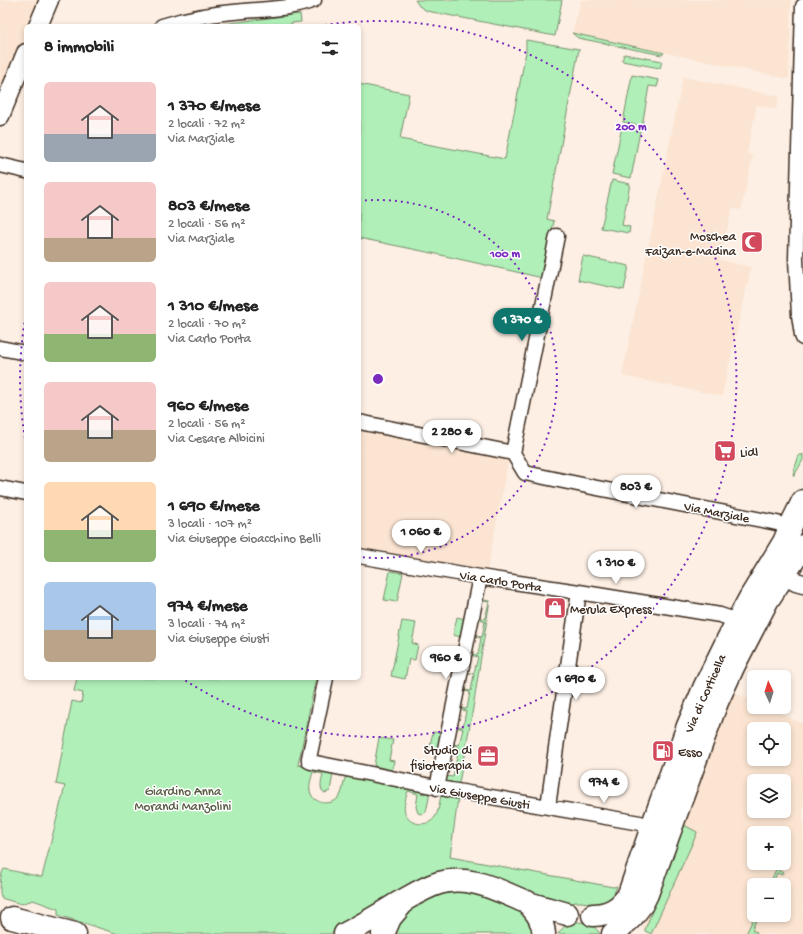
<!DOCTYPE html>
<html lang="it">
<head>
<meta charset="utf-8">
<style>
  :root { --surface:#fff; --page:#f6f6f6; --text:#222; --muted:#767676; --accent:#0f766e }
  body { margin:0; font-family:"Gochi Hand",sans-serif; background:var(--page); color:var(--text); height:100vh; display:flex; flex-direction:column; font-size:15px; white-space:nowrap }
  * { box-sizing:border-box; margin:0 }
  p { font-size:13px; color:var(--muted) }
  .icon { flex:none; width:22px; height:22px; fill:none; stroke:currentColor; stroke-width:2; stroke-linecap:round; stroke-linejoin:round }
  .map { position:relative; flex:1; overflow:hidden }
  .panel { position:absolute; left:24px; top:24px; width:337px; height:656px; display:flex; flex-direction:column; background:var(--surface); border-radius:6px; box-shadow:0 2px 6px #0003 }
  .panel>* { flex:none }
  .needle { width:26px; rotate:356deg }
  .controls { position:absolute; left:747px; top:670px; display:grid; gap:8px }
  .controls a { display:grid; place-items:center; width:44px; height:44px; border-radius:6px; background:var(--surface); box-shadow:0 2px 6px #0003; font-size:20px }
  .price { position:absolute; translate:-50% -34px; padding:0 9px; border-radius:14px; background:#fff; color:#222; font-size:13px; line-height:26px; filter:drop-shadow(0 1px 2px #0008) }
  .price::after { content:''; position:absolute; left:50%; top:24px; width:12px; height:9px; margin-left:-6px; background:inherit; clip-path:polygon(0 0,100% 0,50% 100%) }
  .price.active { background:var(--accent); color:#fff }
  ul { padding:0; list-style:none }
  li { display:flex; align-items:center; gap:12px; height:100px; padding:0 20px }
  li span { display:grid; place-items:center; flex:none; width:112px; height:80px; border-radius:6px; color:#555 }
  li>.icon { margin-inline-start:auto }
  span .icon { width:48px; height:48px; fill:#fffc; stroke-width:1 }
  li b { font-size:17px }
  h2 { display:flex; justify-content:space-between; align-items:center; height:48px; padding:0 20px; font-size:17px }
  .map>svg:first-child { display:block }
  .built { fill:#fbe4d1; fill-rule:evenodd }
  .green { fill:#b0f0b8; stroke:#768d6b }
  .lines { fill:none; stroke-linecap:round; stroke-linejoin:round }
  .minor-casing { stroke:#3b2a1e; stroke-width:17 }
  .tertiary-casing { stroke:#3b2a1e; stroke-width:21 }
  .primary-casing { stroke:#3b2a1e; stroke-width:25 }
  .motorway-casing { stroke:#3b2a1e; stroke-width:25 }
  .minor { stroke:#fff; stroke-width:14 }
  .tertiary { stroke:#fff; stroke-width:18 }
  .primary { stroke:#fff; stroke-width:22 }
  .motorway { stroke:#fff; stroke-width:22 }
  .ring { fill:none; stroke:#7b2cbf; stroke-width:2; stroke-dasharray:2 4 }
  .labels { text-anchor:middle; stroke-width:3; stroke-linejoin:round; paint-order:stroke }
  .poi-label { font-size:13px; fill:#3b2a1e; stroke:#fff; text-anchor:start }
  .street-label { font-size:13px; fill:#3b2a1e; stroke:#fff }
  .park-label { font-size:13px; fill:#585c44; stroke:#fff }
  .centre { fill:#7b2cbf; stroke:#fff; stroke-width:2 }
  .ring-label { font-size:12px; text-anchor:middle; font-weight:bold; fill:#7b2cbf; stroke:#fff; stroke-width:3; stroke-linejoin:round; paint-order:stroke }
</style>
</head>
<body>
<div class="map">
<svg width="803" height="934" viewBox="0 0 803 934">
  <rect width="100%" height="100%" fill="#fdefe4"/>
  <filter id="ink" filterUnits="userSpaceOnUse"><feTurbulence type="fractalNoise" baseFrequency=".025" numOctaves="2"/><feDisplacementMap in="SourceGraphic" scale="8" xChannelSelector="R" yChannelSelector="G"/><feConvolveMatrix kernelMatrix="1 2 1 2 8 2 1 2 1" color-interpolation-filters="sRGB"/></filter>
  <g filter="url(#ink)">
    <!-- built -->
    <path class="built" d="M 0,0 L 42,0 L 31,26 L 26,26 L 26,36 L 0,95 Z
      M 581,0 L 791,0 L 789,79 L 572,33 Z
      M 683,77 L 779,96 L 776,109 L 757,105 L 747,153 L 753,155 L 741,210 L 732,208 L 720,260 L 751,267 L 722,396 L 622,376 Z
      M 359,428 L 509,457 L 487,571 L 359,549 Z
      M 732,691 L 754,702 L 754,707 L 766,707 L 803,724 L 803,934 L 651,934 L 642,930 L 651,910 ZM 754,729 L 784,729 L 784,759 L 754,759 ZM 754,781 L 784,781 L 784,811 L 754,811 ZM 754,833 L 784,833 L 784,863 L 754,863 ZM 754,885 L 784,885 L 784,915 L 754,915 Z"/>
    <!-- green -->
    <path class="green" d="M 415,0 L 562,0 L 555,36 L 427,11 L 419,6 Z
      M 300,14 L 301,22 L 291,23 L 290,26 L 207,26 Z
      M 572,33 L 664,53 L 662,55 L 578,38 Z
      M 526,40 L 579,49 L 547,219 L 554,221 L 543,278 L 432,253 L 359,238 L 359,84 L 409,94 L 400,139 L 505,159 L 526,52 Z
      M 624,54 L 662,61 L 660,68 L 622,61 Z
      M 632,75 L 659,80 L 657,87 L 649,86 L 642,126 L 623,122 Z
      M 622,127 L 640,131 L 631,178 L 612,174 Z
      M 612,180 L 630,184 L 622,225 L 630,227 L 629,233 L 601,228 Z
      M 583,256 L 629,266 L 624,290 L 578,280 Z
      M 803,454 L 803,460 L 794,476 L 793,474 L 799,455 L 802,455 Z
      M 390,571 L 403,573 L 397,602 L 384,600 Z
      M 484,600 L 489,601 L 490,600 L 472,714 L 459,783 L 462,784 L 461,785 L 447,784 L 445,781 L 445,776 L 453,777 L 459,747 L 452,745 L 452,744 L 459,745 L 463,729 L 456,727 L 456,726 L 463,727 L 466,711 L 459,709 L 460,708 L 467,709 L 470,692 L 463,691 L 463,690 L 471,691 L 474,674 L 467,673 L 474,673 L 478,657 L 470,655 L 470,654 L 478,655 L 481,638 L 474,636 L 482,637 L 485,621 L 478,618 L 478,617 L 485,619 L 489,602 L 484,601 Z
      M 457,617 L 465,619 L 461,637 L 453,635 Z
      M 402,621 L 416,623 L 412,643 L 418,645 L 415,660 L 409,659 L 405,679 L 391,676 Z
      M 77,678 L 316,678 L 298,765 L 331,772 L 333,774 L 330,791 L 325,793 C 318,789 322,781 323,774 L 313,772 C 311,779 308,788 311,794 C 316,805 333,806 340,796 C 343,791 343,784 345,778 L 350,776 L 421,791 L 421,793 L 424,794 L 425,792 L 429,794 L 429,798 L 426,812 L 422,814 L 418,813 L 416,807 L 418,794 L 408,791 C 406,797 403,806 405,813 C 408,825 428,828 435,817 C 439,811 439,803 441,796 L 443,795 L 458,798 L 450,857 L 613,887 L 617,886 L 613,896 L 615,899 L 601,905 L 582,902 L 576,902 L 564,905 L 484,877 L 341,929 L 330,934 L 118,934 L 58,915 L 58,909 L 33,900 L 21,904 L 1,898 L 2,896 L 0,895 C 0,887 0,874 4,869 L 42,877 L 65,786 L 56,784 L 72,701 L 81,703 L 83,693 L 74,691 Z
      M 433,732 L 442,733 L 438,752 L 429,750 Z
      M 379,738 L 393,740 L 389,760 L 394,761 L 392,770 L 375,766 L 374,765 Z
      M 684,825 L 697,832 L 697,833 L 651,934 L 645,931 L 645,930 Z
      M 779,863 L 781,863 L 778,870 L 783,873 L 782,875 L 777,873 L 772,885 L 769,885 Z
      M 469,889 L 523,911 L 539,934 L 390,934 L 407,910 L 431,894 Z
      M 755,915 L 758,915 L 752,930 L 757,932 L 756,934 L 751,933 L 750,934 L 746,934 Z
      M 576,922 C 586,922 595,925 600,934 L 558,934 C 562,927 568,924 576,922 Z"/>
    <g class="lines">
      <!-- minor casing -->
      <g class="minor-casing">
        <path id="minor" d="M 803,6 L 796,259 L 799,315 L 802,335 L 803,338
          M 162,26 C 190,17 216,13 244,11 C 267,9 292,9 314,0
          M 0,165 L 26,171
          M 557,236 L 513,453 L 525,473 L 592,487 L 772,522 L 781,524 L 789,530
          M 0,348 L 26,353
          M 359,422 L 513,453
          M 0,488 L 26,493
          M 359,556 L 480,577 L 579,592 L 720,615 L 738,621
          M 326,678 L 309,758 L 309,761 L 311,762 L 451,790 L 640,823 L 652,827
          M 437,788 L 480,577
          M 548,807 L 558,733 L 579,592"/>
      </g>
      <!-- tertiary casing -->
      <g class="tertiary-casing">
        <path id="tertiary" d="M 38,26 L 49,0
          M 0,116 L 26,53
          M 784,575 L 796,582 L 803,584"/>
      </g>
      <!-- primary casing -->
      <g class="primary-casing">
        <path id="primary" d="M 593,915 C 608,915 621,908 629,894 L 652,827 L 688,726 L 705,686 L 727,641 L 750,598 L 784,542 L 792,523 L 803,501
          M 613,934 L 632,917 L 642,904 L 647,894 L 705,734 L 717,702 L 734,665 L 767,601 L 803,546"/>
      </g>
      <!-- motorway casing -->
      <g class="motorway-casing">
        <path id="motorway" d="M 527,902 C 536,912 543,920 544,934
          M 12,918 L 75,934
          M 345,934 C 362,925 379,915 395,905 C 410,897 423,888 439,883 C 470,874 499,891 526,902 C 539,907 554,910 567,914
          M 383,934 L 390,918 L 401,905"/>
      </g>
      <!-- minor -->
      <use href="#minor" class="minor"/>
      <!-- tertiary -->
      <use href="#tertiary" class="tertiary"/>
      <!-- primary -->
      <use href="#primary" class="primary"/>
      <!-- motorway -->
      <use href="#motorway" class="motorway"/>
    </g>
  </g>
  <!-- distance rings -->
  <g class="ring">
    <path d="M359 201A179 179 0 1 1 359 557"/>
    <path d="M26 444A358 358 0 0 1 26 314M319 26A358 358 0 1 1 183 679"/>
  </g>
  <!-- icons -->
  <defs>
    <g id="mosque-square" transform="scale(1.15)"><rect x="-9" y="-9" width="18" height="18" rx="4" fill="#d1495b" stroke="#fff"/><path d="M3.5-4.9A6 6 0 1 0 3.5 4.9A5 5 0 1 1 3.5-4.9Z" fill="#fff"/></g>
    <g id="supermarket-square" transform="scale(1.15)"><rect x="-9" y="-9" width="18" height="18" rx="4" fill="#d1495b" stroke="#fff"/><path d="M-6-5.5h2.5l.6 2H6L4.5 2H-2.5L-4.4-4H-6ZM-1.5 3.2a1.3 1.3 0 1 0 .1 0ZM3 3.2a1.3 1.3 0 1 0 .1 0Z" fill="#fff"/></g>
    <g id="shop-square" transform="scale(1.15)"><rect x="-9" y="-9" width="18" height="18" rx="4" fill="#d1495b" stroke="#fff"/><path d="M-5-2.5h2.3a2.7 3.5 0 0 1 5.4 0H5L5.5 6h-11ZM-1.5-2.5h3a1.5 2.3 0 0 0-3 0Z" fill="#fff"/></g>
    <g id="fuel-square" transform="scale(1.15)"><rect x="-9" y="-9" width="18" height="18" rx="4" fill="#d1495b" stroke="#fff"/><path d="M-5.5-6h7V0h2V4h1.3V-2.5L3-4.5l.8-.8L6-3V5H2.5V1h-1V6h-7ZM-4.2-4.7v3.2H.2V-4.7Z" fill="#fff"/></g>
    <g id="office-square" transform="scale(1.15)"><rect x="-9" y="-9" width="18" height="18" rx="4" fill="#d1495b" stroke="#fff"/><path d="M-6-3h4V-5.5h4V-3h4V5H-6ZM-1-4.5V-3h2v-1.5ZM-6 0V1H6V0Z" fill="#fff"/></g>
  </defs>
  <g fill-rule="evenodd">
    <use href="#mosque-square" x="752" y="242"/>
    <use href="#supermarket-square" x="725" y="451"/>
    <use href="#shop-square" x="555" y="608"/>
    <use href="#fuel-square" x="663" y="751"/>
    <use href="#office-square" x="488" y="756"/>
  </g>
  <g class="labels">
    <!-- poi labels -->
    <g class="poi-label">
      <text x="736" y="240" text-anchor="end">Moschea<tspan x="736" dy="15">Faizan-e-Madina</tspan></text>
      <text x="740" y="456">Lidl</text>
      <text x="570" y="613">Merula Express</text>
      <text x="472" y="754" text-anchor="end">Studio di<tspan x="472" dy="15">fisioterapia</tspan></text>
      <text x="678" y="756">Esso</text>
    </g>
    <!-- street labels -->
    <g class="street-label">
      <text transform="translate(717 511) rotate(11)" y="5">Via Marziale</text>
      <text transform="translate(501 580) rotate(9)" y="5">Via Carlo Porta</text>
      <text transform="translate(704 693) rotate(-66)" y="5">Via di Corticella</text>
      <text transform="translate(480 795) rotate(10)" y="5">Via Giuseppe Giusti</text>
    </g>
    <!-- park labels -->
    <g class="park-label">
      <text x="183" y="795">Giardino Anna<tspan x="183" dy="15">Morandi Manzolini</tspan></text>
    </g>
  </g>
  <circle cx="378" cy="379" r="6" class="centre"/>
  <g class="ring-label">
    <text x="631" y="130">200 m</text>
    <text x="505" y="257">100 m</text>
  </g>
</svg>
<div class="controls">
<a><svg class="needle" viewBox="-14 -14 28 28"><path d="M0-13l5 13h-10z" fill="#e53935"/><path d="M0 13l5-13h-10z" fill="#767676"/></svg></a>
<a><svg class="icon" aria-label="locate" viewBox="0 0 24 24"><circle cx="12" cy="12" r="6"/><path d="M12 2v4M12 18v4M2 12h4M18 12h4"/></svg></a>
<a><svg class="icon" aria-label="layers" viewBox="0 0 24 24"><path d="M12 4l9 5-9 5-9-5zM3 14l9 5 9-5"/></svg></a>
<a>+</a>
<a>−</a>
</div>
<b class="price active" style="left:522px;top:342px">1 370 €</b>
<b class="price" style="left:452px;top:454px">2 280 €</b>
<b class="price" style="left:636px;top:509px">803 €</b>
<b class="price" style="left:421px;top:554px">1 060 €</b>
<b class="price" style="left:616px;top:585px">1 310 €</b>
<b class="price" style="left:446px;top:680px">960 €</b>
<b class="price" style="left:576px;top:701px">1 690 €</b>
<b class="price" style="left:604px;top:804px">974 €</b>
<section class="panel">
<h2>8 immobili<svg class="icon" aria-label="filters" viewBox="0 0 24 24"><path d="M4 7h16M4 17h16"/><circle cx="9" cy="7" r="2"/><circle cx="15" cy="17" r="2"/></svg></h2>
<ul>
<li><span style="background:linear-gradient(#f6c9c9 65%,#9aa5b1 0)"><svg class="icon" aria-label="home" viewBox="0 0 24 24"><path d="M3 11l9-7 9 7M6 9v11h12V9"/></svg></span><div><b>1 370 €/mese</b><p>2 locali · 72 m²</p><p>Via Marziale</p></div></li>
<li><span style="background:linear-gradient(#f6c9c9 70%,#b9a48a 0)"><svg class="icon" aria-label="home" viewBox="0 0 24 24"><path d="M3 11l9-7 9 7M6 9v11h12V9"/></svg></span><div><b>803 €/mese</b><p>2 locali · 56 m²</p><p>Via Marziale</p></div></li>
<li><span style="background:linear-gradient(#f6c9c9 65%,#8fb573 0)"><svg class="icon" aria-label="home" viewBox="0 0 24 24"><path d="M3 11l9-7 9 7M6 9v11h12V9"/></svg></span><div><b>1 310 €/mese</b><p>2 locali · 70 m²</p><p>Via Carlo Porta</p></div></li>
<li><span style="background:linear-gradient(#f6c9c9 60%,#b9a48a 0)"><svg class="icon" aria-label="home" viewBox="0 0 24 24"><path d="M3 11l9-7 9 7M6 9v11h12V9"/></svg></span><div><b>960 €/mese</b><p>2 locali · 56 m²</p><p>Via Cesare Albicini</p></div></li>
<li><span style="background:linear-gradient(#ffd9b3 60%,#8fb573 0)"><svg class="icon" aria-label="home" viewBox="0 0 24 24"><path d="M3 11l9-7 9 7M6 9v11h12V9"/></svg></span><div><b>1 690 €/mese</b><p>3 locali · 107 m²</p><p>Via Giuseppe Gioacchino Belli</p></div></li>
<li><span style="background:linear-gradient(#a9c7e8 60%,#b9a48a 0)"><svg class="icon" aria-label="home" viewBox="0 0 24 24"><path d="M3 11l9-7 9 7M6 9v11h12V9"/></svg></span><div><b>974 €/mese</b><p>3 locali · 74 m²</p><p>Via Giuseppe Giusti</p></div></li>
</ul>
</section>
</div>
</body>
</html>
